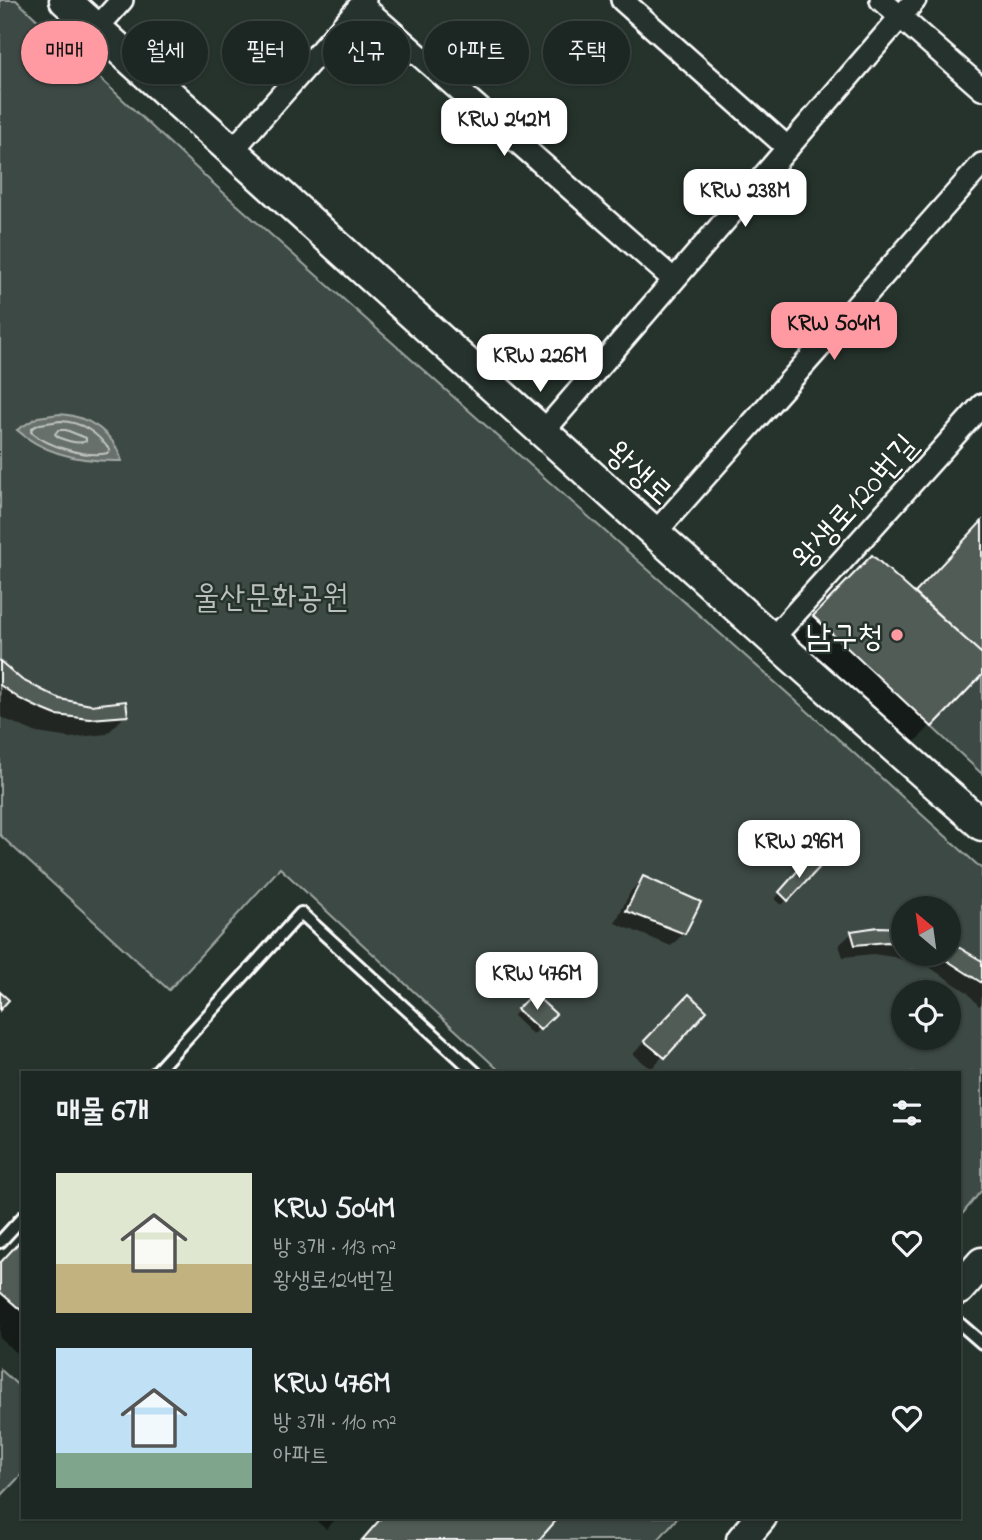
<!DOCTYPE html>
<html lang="ko">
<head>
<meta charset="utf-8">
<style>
  :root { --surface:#1c2622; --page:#29322f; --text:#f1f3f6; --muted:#a0a5a5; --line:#3a4340; --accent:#ff9aa2 }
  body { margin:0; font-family:"Indie Flower","Poor Story",sans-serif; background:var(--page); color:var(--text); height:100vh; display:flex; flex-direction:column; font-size:26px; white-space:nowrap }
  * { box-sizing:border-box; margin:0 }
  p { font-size:23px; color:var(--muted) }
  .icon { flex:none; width:38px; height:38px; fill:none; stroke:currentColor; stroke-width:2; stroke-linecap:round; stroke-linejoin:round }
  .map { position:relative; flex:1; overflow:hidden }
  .details { position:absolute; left:21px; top:1071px; width:940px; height:448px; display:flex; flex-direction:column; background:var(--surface); border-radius:0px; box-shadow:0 2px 5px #0004,0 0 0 2px var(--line) }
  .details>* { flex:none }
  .top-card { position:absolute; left:21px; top:21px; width:942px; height:63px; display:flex; gap:14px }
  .needle { width:46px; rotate:331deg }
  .fabs { position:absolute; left:891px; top:896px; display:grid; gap:14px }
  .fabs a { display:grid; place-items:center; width:70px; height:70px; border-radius:50%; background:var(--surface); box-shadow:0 2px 5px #0004,0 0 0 2px var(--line); font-size:35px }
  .price { position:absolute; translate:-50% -60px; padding:0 16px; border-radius:14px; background:#fff; color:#222; font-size:23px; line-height:46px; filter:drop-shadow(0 2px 4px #0008) }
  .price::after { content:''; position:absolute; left:50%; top:42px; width:21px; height:16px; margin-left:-10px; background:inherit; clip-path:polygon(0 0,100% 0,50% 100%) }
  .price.current { background:var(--accent); color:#111 }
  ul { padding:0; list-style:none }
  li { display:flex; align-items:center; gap:21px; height:175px; padding:0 35px }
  li span { display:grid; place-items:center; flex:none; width:196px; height:140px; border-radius:0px; color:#555 }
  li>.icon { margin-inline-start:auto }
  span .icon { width:84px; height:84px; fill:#fffc; stroke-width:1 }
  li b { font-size:30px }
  h2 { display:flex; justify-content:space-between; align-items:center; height:84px; padding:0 35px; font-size:30px }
  .chip { padding:0 24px; border-radius:32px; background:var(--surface); box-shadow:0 2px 5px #0004,0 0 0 2px var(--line); font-size:24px; line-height:63px }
  .chip.current { background:var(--accent); color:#111 }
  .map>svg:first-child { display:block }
  .green { fill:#3e4944; stroke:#9ea4a2; stroke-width:2; fill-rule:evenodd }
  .water { fill:#67706c; stroke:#a4a9a7; stroke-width:2 }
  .shadow { fill:#0007 }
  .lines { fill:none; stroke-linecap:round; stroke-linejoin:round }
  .shore { stroke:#c2c6c4; stroke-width:2 }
  .building { fill:#515c57; stroke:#fff; stroke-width:2 }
  .service-casing { stroke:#fff; stroke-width:16 }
  .minor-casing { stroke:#fff; stroke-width:26 }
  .secondary-casing { stroke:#fff; stroke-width:35 }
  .service { stroke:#26332d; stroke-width:10 }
  .minor { stroke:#26332d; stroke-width:21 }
  .secondary { stroke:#26332d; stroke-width:30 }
  .poi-dot { fill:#ff9aa2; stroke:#26332d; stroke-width:2.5 }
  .labels { text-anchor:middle; stroke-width:5; stroke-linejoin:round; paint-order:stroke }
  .street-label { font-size:32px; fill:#fff; stroke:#26332d }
  .park-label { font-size:32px; fill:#bbbfbe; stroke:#26332d }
  .poi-label { font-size:32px; fill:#fff; stroke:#26332d; text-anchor:end }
</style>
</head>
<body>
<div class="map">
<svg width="982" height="1540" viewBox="0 0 982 1540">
  <rect width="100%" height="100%" fill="#26332d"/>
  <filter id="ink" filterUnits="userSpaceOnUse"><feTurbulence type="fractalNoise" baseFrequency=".0143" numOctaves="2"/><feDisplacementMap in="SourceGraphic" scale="14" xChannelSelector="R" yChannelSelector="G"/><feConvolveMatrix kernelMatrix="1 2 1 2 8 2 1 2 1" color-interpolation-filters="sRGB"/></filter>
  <g filter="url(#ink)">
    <!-- green -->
    <path class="green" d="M 0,0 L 16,0 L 207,178 L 804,708 L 982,869 L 982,1190 L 959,1218 L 959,1073 L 502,1073 L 280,868 L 169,990 L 0,835 ZM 903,908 L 948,908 L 948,954 L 903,954 ZM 903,992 L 948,992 L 948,1038 L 903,1038 Z
      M 982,675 L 982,774 L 932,727 Z
      M 0,1369 L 23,1390 L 23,1473 L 0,1497 Z
      M 559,1517 L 678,1517 L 658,1540 L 539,1540 Z"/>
    <!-- water -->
    <path class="water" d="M 60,414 C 89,416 114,433 122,461 C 84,462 46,456 17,430 L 38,417 Z"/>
    <!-- shadow -->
    <path class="shadow" d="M 982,521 L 982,673 L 907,750 L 790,641 L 872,558 L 914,595 Z
      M 0,663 L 21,682 L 60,701 L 126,715 L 107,734 L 70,738 L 37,733 L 0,717 Z
      M 803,867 L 817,868 L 782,905 L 775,899 Z
      M 643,878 L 684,933 L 671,946 L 615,923 L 631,891 Z
      M 903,930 L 903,954 L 948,954 L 982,964 L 982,1004 L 979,1006 L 967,992 L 929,967 L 893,957 L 873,954 L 843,957 L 839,945 L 852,933 Z
      M 533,996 L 554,1014 L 533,1035 L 513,1016 Z
      M 689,997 L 663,1056 L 651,1069 L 633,1054 Z
      M 23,1239 L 23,1359 L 0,1338 L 0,1264 Z
      M 312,1517 L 338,1517 L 326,1529 Z"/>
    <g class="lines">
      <!-- shore -->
      <path class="shore" d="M 60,421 C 82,422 96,432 109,449 L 108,453 C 86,458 49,447 31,432 L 32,428 L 40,424 Z
        M 58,430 L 66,430 L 86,438 L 86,441 C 79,445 60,440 55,434 Z"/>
    </g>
    <!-- building -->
    <path class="building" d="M 982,521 L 982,654 L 915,593 Z
      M 872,555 L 982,654 L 982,675 L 932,727 L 813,616 Z
      M 0,661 L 22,680 L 60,699 L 91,705 L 126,701 L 128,716 L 90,719 L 56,715 L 39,708 L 20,699 L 0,685 Z
      M 808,859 L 819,868 L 788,901 L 779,892 Z
      M 643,876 L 701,902 L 685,934 L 626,911 Z
      M 878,927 L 903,928 L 903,945 L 887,942 L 855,945 L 851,931 Z
      M 948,941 L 982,961 L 982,983 L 937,954 L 948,954 Z
      M 0,992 L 9,1000 L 0,1010 Z
      M 533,993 L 556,1014 L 540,1030 L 517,1009 Z
      M 689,994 L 707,1011 L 665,1058 L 644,1041 Z
      M 23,1238 L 23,1312 L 0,1292 L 0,1263 Z
      M 382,1517 L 496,1517 L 499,1520 L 501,1517 L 559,1517 L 539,1540 L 362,1540 Z"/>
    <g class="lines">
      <!-- service casing -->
      <g class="service-casing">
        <path id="service" d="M 155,1073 L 301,913 L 476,1073
          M 0,1242 L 23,1217
          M 959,1323 L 982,1343"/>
      </g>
      <!-- minor casing -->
      <g class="minor-casing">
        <path id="minor" d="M 622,0 L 788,148
          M 881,0 L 982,89
          M 361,4 L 674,280
          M 96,29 L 122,0
          M 232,151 L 365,0
          M 544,431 L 915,0
          M 655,533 L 982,164
          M 772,639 L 982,405"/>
      </g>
      <!-- secondary casing -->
      <g class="secondary-casing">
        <path id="secondary" d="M 65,0 L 772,639 L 982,825
          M 959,1289 L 982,1263
          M 742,1540 L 761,1517"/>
      </g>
      <!-- service -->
      <use href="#service" class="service"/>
      <!-- minor -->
      <use href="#minor" class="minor"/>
      <!-- secondary -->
      <use href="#secondary" class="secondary"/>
    </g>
  </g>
  <!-- markers -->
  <circle class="poi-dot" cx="897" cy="635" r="7"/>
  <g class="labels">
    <!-- street labels -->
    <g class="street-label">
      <text transform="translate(640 472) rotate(42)" y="11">왕생로</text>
      <text transform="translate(854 501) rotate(-48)" y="11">왕생로120번길</text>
    </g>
    <!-- park labels -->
    <g class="park-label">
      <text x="271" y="607">울산문화공원</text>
    </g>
    <!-- poi labels -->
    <g class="poi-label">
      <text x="883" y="646">남구청</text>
    </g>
  </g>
</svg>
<div class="fabs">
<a><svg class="needle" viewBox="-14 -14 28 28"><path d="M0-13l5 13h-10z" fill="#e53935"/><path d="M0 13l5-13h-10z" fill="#a0a5a5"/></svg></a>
<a><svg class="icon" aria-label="locate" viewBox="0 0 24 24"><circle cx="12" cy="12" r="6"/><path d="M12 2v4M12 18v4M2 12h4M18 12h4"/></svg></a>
</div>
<b class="price" style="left:504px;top:158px">KRW 242M</b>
<b class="price" style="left:745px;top:229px">KRW 238M</b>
<b class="price current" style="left:834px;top:362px">KRW 504M</b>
<b class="price" style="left:540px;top:394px">KRW 226M</b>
<b class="price" style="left:799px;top:880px">KRW 296M</b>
<b class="price" style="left:537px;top:1012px">KRW 476M</b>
<div class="top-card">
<a class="chip current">매매</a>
<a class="chip">월세</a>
<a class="chip">필터</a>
<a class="chip">신규</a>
<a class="chip">아파트</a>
<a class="chip">주택</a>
</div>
<section class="details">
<h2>매물 6개<svg class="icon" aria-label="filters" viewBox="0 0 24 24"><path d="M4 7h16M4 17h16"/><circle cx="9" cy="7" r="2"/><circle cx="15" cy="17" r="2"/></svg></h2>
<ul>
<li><span style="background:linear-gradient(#dfe7d0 65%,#c2b280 0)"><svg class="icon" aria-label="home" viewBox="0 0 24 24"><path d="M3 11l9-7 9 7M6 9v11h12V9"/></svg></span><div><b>KRW 504M</b><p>방 3개 · 113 m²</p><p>왕생로124번길</p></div><svg class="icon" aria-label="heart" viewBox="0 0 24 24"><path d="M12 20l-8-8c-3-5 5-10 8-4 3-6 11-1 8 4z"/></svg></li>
<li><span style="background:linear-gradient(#bfe0f5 75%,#7fa58c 0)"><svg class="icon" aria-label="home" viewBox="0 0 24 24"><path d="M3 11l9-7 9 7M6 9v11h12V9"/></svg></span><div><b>KRW 476M</b><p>방 3개 · 110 m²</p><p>아파트</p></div><svg class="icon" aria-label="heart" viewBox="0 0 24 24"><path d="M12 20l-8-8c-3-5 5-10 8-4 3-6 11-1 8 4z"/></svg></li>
</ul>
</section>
</div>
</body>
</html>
